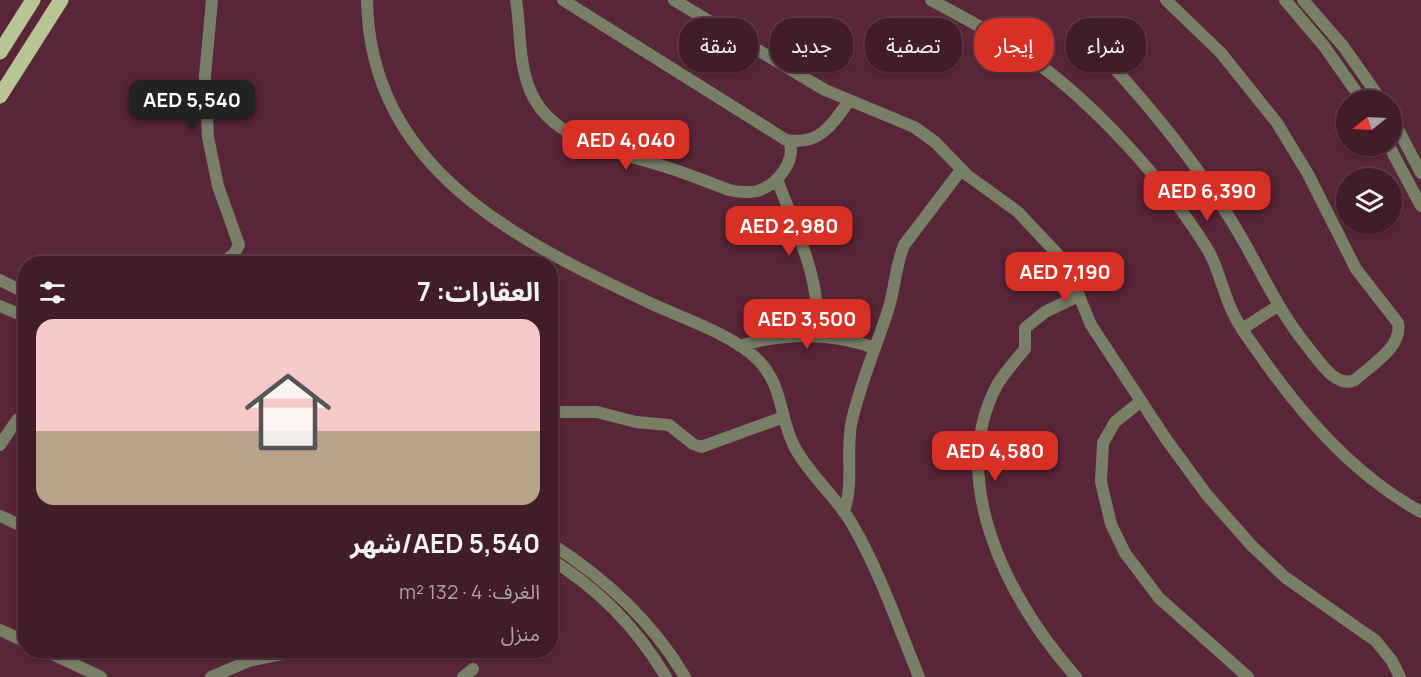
<!DOCTYPE html>
<html lang="ar">
<head>
<meta charset="utf-8">
<style>
  :root { --surface:#431c2a; --page:#4a2532; --text:#f1f3f6; --muted:#afa1a8; --line:#5b3a47; --accent:#d93025 }
  body { margin:0; font-family:Manrope,"Noto Sans Arabic",sans-serif; background:var(--page); color:var(--text); direction:rtl; height:100vh; display:flex; flex-direction:column; font-size:22px; white-space:nowrap }
  * { box-sizing:border-box; margin:0 }
  p { font-size:20px; color:var(--muted) }
  .icon { flex:none; width:33px; height:33px; fill:none; stroke:currentColor; stroke-width:2; stroke-linecap:round; stroke-linejoin:round }
  .map { position:relative; flex:1; overflow:hidden; direction:ltr }
  .panel { position:absolute; left:18px; top:256px; width:540px; height:402px; display:flex; flex-direction:column; background:var(--surface); border-radius:24px; box-shadow:0 2px 4px #0004,0 0 0 2px var(--line); direction:rtl }
  .panel>* { flex:none }
  .top-card { position:absolute; left:576px; top:18px; width:570px; height:54px; direction:rtl; display:flex; gap:12px }
  .needle { width:39px; rotate:252deg }
  .fabs { position:absolute; left:1336px; top:90px; display:grid; gap:12px }
  .fabs a { display:grid; place-items:center; width:66px; height:66px; border-radius:50%; background:var(--surface); box-shadow:0 2px 4px #0004,0 0 0 2px var(--line); font-size:30px }
  .price { position:absolute; translate:-50% -51px; padding:0 14px; border-radius:12px; background:var(--accent); color:#fff; font-size:20px; line-height:39px; filter:drop-shadow(0 2px 3px #0008) }
  .price::after { content:''; position:absolute; left:50%; top:36px; width:18px; height:14px; margin-left:-9px; background:inherit; clip-path:polygon(0 0,100% 0,50% 100%) }
  .price.current { background:#222; color:#fff }
  ul { padding:0; list-style:none }
  li { display:grid; align-content:center; gap:12px; height:318px; padding:0 18px }
  li span { display:grid; place-items:center; height:186px; border-radius:18px; color:#555 }
  li>.icon { margin-inline-start:auto }
  span .icon { width:108px; height:108px; fill:#fffc; stroke-width:1 }
  li b { font-size:26px }
  h2 { display:flex; justify-content:space-between; align-items:center; height:72px; padding:0 18px; font-size:26px }
  .tag { padding:0 21px; border-radius:24px; background:var(--surface); box-shadow:0 2px 4px #0004,0 0 0 2px var(--line); font-size:21px; line-height:54px }
  .tag.current { background:var(--accent); color:#fff }
  .map>svg:first-child { display:block }
  .lines { fill:none; stroke-linecap:round; stroke-linejoin:round }
  .minor { stroke:#797f67; stroke-width:12 }
  .major { stroke:#b8c493; stroke-width:15 }
</style>
</head>
<body>
<div class="map">
<svg width="1421" height="677" viewBox="0 0 1421 677">
  <rect width="100%" height="100%" fill="#592538"/>
  <g class="lines">
    <!-- minor -->
    <path class="minor" d="M 212,0 L 205,76 L 208,137 L 218,186 L 239,245 L 234,254 L 221,264
      M 367,0 C 370,169 516,240 650,303 C 682,318 731,334 756,358 C 783,383 779,416 794,446 C 809,475 836,496 852,524 C 880,572 898,626 919,677
      M 516,0 C 521,30 518,61 530,90 C 551,143 621,152 669,168 C 689,174 709,183 729,190 C 738,192 748,193 757,191 C 776,186 797,161 789,141
      M 563,0 L 786,140 C 819,146 832,125 849,101
      M 674,0 L 825,90 L 914,127 L 935,142 L 967,175 L 1018,212 L 1065,262 L 1091,325 L 1166,439 L 1207,495 L 1252,546 L 1286,578 L 1376,641 L 1392,661 L 1400,677
      M 931,0 C 964,18 998,35 1029,57 C 1094,103 1166,182 1208,250 C 1220,271 1223,295 1235,317 C 1243,333 1255,347 1265,362 C 1308,422 1356,476 1421,512
      M 1285,0 L 1324,46 L 1362,100
      M 1303,0 L 1343,46 L 1381,100
      M 1106,59 C 1151,108 1194,160 1229,217 C 1256,259 1275,307 1307,346 C 1318,359 1335,389 1355,380 C 1371,365 1403,347 1398,323 L 1356,269 L 1308,174 L 1277,123 L 1221,53 L 1166,0
      M 1392,118 L 1421,173
      M 1389,146 L 1421,206
      M 777,179 C 795,229 823,281 816,335
      M 0,280 L 26,293
      M 0,306 L 26,317
      M 1242,329 L 1279,305
      M 740,346 C 786,332 830,332 875,348
      M 1141,401 L 1115,422 L 1103,443 L 1101,482 L 1111,524 L 1125,553 L 1159,598 L 1248,677
      M 550,412 L 597,412 L 636,422 L 669,425 L 693,444 L 701,447 L 784,417
      M 0,445 L 17,420 L 26,415
      M 844,511 C 854,484 846,454 851,425 C 859,385 877,346 889,307 C 895,286 896,265 904,245 L 961,170
      M 0,516 L 26,528
      M 550,543 C 605,578 652,621 685,677
      M 550,559 C 599,589 637,628 666,677
      M 0,630 L 26,642
      M 46,651 L 101,677
      M 211,677 L 249,661 L 297,651
      M 463,677 L 473,669
      M 1076,677 C 1011,603 945,484 997,385 C 1005,372 1015,361 1025,349 L 1025,328 L 1045,312 L 1078,296"/>
    <!-- major -->
    <path class="major" d="M 0,52 L 33,0
      M 0,96 L 61,0"/>
  </g>
</svg>
<div class="fabs">
<a><svg class="needle" viewBox="-14 -14 28 28"><path d="M0-13l5 13h-10z" fill="#e53935"/><path d="M0 13l5-13h-10z" fill="#afa1a8"/></svg></a>
<a><svg class="icon" aria-label="layers" viewBox="0 0 24 24"><path d="M12 4l9 5-9 5-9-5zM3 14l9 5 9-5"/></svg></a>
</div>
<b class="price current" style="left:192px;top:131px">AED 5,540</b>
<b class="price" style="left:626px;top:171px">AED 4,040</b>
<b class="price" style="left:1207px;top:222px">AED 6,390</b>
<b class="price" style="left:789px;top:257px">AED 2,980</b>
<b class="price" style="left:1065px;top:303px">AED 7,190</b>
<b class="price" style="left:807px;top:350px">AED 3,500</b>
<b class="price" style="left:995px;top:482px">AED 4,580</b>
<div class="top-card">
<a class="tag">شراء</a>
<a class="tag current">إيجار</a>
<a class="tag">تصفية</a>
<a class="tag">جديد</a>
<a class="tag">شقة</a>
</div>
<section class="panel">
<h2>العقارات: 7<svg class="icon" aria-label="filters" viewBox="0 0 24 24"><path d="M4 7h16M4 17h16"/><circle cx="9" cy="7" r="2"/><circle cx="15" cy="17" r="2"/></svg></h2>
<ul>
<li><span style="background:linear-gradient(#f6c9c9 60%,#b9a48a 0)"><svg class="icon" aria-label="home" viewBox="0 0 24 24"><path d="M3 11l9-7 9 7M6 9v11h12V9"/></svg></span><div><b>AED 5,540/شهر</b><p>الغرف: 4 · 132 m²</p><p>منزل</p></div></li>
</ul>
</section>
</div>
</body>
</html>
